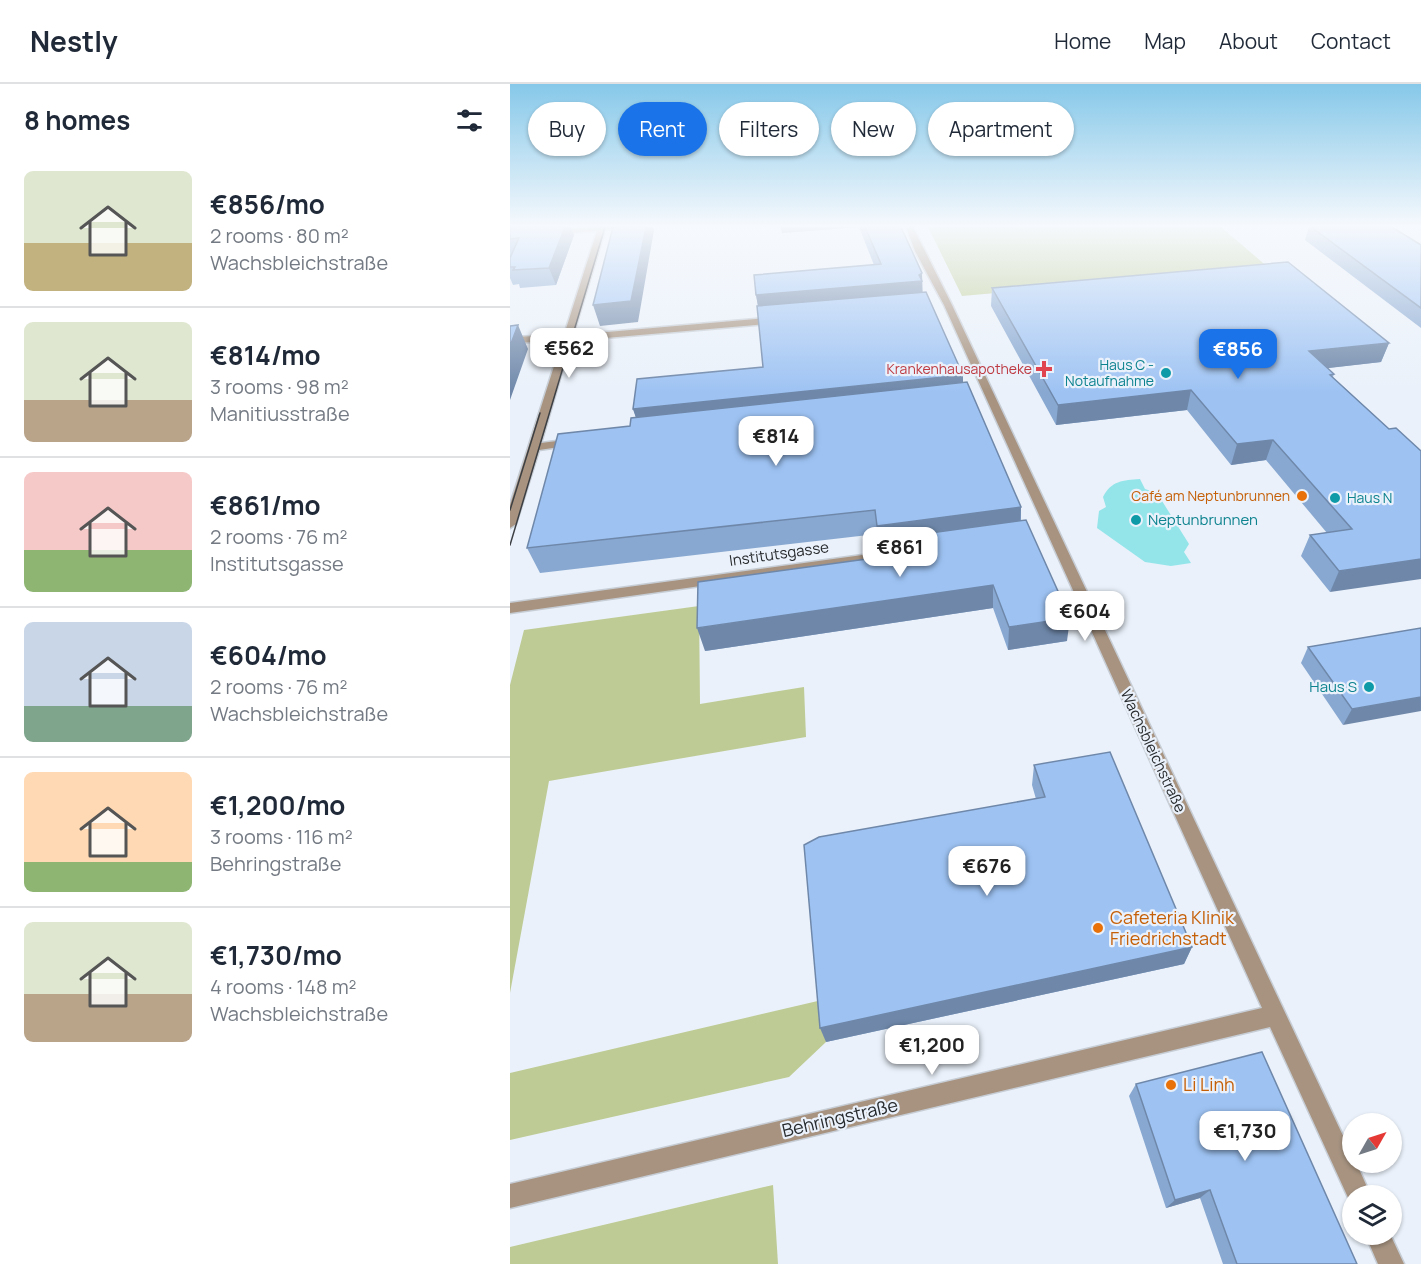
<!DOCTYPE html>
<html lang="en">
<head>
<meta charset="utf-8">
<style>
  :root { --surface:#fff; --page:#f2f2f3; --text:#1f2937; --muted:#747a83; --line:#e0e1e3; --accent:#1a73e8 }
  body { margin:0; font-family:Manrope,sans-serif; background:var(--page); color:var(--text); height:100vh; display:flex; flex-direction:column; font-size:22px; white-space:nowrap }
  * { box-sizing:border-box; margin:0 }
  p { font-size:20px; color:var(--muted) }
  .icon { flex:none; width:33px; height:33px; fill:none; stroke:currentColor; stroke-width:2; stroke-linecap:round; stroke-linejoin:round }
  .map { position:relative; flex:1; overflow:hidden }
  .drawer { display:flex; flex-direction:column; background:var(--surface); width:510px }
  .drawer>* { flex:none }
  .hud { position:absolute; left:18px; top:18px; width:570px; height:54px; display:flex; gap:12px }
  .needle { width:39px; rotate:51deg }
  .buttons { position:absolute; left:832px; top:1029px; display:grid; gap:12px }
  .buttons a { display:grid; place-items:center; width:60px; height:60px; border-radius:50%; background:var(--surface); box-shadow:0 2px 4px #0004; font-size:30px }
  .price { position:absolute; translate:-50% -51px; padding:0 14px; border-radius:12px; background:#fff; color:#222; font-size:20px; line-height:39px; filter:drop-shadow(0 2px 3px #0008) }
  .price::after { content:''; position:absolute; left:50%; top:36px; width:18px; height:14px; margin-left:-9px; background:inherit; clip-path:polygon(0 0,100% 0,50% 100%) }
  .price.active { background:var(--accent); color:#fff }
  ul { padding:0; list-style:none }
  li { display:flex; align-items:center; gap:18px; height:150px; padding:0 24px }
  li+li { border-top:2px solid var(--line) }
  li span { display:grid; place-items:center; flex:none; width:168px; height:120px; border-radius:9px; color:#555 }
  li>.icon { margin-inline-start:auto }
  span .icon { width:72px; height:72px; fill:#fffc; stroke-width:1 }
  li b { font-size:26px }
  h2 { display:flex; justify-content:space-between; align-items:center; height:72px; padding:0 24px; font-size:26px }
  .pill { padding:0 21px; border-radius:27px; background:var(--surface); box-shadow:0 2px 4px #0004; font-size:21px; line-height:54px }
  .pill.active { background:var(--accent); color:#fff }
  header { display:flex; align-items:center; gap:36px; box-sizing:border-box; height:84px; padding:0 30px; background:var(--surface); border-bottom:2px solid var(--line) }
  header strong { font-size:28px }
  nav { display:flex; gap:33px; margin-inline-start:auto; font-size:21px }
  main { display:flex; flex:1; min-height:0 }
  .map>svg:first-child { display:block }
  .green { fill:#becb94 }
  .water { fill:#93e5ea }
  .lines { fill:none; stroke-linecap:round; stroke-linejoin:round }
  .minor-casing { stroke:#c7cdd5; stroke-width:3 }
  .minor { fill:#a79380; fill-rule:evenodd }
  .tram { stroke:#3c3f43; stroke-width:1.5 }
  .wall { fill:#88a8d1 }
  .shaded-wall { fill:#6f88aa }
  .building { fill:#9ec3f3; stroke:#6f88aa; stroke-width:1.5 }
  .health-dot { fill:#e0444e; stroke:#eaf1fa; stroke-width:2 }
  .culture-dot { fill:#0f9aa8; stroke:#eaf1fa; stroke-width:2 }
  .food-dot { fill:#e8710a; stroke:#eaf1fa; stroke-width:2 }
  .labels { text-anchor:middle; stroke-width:4.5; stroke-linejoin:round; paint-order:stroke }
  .far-culture-label { font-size:14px; fill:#0d838f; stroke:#eaf1fa; text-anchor:end }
  .far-health-label { font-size:14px; fill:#be3a42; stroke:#eaf1fa; text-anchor:end }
  .far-food-label { font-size:14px; fill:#c56008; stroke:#eaf1fa; text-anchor:end }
  .culture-label { font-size:15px; fill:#0d838f; stroke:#eaf1fa; text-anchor:start }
  .street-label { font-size:15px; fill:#282b2e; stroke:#eaf1fa }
  .near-food-label { font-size:18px; fill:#c56008; stroke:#eaf1fa; text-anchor:start }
  .near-street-label { font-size:18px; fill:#282b2e; stroke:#eaf1fa }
</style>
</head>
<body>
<header>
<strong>Nestly</strong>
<nav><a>Home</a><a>Map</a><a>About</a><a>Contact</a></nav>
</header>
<main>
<section class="drawer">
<h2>8 homes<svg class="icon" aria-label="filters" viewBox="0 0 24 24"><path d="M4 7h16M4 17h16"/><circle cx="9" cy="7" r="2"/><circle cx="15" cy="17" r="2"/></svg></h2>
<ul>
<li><span style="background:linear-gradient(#dfe7d0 60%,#c2b280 0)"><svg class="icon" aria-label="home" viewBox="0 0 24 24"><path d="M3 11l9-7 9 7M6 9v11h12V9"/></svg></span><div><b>€856/mo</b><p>2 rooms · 80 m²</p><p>Wachsbleichstraße</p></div></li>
<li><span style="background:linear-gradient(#dfe7d0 65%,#b9a48a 0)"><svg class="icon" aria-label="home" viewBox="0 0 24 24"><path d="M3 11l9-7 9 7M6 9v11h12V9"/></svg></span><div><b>€814/mo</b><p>3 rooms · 98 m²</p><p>Manitiusstraße</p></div></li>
<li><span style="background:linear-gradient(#f6c9c9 65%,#8fb573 0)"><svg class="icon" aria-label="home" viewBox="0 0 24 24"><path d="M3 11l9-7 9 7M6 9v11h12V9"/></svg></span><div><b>€861/mo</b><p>2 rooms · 76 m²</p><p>Institutsgasse</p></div></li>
<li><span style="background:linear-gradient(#c9d6e8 70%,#7fa58c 0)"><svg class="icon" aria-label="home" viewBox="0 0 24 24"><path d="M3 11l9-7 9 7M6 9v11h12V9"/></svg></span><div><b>€604/mo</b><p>2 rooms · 76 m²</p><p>Wachsbleichstraße</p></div></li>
<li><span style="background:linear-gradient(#ffd9b3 75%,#8fb573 0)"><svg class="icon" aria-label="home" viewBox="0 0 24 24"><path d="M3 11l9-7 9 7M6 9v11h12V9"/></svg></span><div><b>€1,200/mo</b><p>3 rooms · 116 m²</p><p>Behringstraße</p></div></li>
<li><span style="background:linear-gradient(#dfe7d0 60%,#b9a48a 0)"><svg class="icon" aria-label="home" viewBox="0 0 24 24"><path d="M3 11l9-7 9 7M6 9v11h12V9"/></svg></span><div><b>€1,730/mo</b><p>4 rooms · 148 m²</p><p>Wachsbleichstraße</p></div></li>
</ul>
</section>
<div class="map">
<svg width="911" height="1180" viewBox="0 0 911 1180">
  <rect width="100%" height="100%" fill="#eaf1fa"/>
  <!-- green -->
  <path class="green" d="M 418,143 L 711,143 L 759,184 L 452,212 Z
    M 189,522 L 190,620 L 294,603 L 296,653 L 39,697 L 0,909 L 0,601 L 14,546 Z
    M 312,916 L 316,958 L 279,993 L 0,1056 L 0,989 Z
    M 263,1101 L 268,1180 L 0,1180 L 0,1163 Z"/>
  <!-- water -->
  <path class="water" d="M 630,395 L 635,405 L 647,409 L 679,460 L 674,468 L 681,479 L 661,482 L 635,478 L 587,444 L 589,427 L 596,423 L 593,413 C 601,397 613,396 630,395 Z"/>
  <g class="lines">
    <!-- minor casing -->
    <g class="minor-casing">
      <path id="minor" d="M 85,143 L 117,143 L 95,146 L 63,251 L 269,233 L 273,236 L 269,239 L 61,257 L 31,359 L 63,355 L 69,358 L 63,361 L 29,366 L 6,440 L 0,444 L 0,421 L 52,257 L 0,259 L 0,253 L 54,251 L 87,147 L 0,153 L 0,149 Z
        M 396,143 L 403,143 L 442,221 L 843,1073 L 843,1078 L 846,1078 L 861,1112 L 843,1112 L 843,1122 L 841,1120 L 760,943 L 0,1124 L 0,1100 L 752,924 L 434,221 L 405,167 Z
        M 389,466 L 395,470 L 394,473 L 0,529 L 0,519 Z
        M 855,1150 L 880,1150 L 894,1180 L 868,1180 Z"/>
    </g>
    <!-- minor -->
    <use href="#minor" class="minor"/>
    <!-- tram -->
    <path class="tram" d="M 0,426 L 30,329
      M 0,461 L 95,143"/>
  </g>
  <!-- wall -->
  <path class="wall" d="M 0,143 L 64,151 L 46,201 L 10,204 L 9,200 L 3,201 L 0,194 L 0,174 L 1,172 L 0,172 Z
    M 271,143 L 391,143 L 412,208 L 453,299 L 511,423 L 511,437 L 557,557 L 498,566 L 483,524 L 195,567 L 370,473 L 367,450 L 30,489 L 17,464 L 120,342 L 126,333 L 123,325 L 253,283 L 248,222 L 246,211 L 364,181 L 349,143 L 272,149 Z
    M 799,143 L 882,143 L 911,161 L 911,244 L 795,156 Z
    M 482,204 L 879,259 L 871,278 L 817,284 L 824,290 L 823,293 L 879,345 L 911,367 L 820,508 L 791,472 L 800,451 L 817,449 L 756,376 L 721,381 L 677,326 L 546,341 L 481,222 Z
    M 911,544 L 833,641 L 791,579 L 798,563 Z
    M 524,681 L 682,863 L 674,880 L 316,958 L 526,715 L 522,701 Z
    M 626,1000 L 847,1180 L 713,1180 L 690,1114 L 656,1124 L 619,1012 Z"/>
  <!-- shaded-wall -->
  <path class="shaded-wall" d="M 0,143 L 61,143 L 64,151 L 46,201 L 39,184 Z
    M 136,143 L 143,143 L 144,146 L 128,238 L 90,242 L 83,221 Z
    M 271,143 L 349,143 L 272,149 Z
    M 412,189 L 413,219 L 250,233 L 246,211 L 409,191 Z
    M 8,241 L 18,265 L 0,316 L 0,262 Z
    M 879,259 L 871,278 L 793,287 L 799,267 Z
    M 453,291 L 453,312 L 130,346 L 123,325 Z
    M 681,306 L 677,326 L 546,341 L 548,321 Z
    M 763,356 L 756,376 L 721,381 L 727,360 Z
    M 511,423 L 510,447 L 369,466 L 367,442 Z
    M 911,475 L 911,495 L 820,508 L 829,487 Z
    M 483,501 L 483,524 L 195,567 L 187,544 Z
    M 560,534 L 557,557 L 498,566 L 499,543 Z
    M 911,613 L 911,627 L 833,641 L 842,625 Z
    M 682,863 L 674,880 L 316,958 L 310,944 Z
    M 700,1106 L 690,1114 L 656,1124 L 665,1116 Z"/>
  <!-- building -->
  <path class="building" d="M 0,143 L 55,143 L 39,184 L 3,186 L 5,183 L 0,183 L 0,174 L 9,154 L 0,155 Z
    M 103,143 L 136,143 L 121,217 L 83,221 Z
    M 355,143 L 391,143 L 412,189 L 409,191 L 412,197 L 246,211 L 244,191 L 371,180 Z
    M 801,143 L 882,143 L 911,161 L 911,224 Z
    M 778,178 L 879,259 L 799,267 L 824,290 L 820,291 L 879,345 L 886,344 L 911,367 L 911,475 L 829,487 L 800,451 L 842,445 L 763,356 L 727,360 L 681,306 L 548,321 L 482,204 Z
    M 416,208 L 453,291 L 123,325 L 127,295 L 253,283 L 247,222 Z
    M 8,241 L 0,262 L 0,242 Z
    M 457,298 L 511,423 L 367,442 L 365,426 L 17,464 L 48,350 L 120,342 L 121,334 Z
    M 516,436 L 560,534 L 499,543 L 483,501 L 187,544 L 188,498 L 371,473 L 369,456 Z
    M 911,544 L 911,613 L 842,625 L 798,563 Z
    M 600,668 L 682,863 L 310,944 L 294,761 L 309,753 L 535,713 L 524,681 Z
    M 752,968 L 847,1180 L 727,1180 L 700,1106 L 665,1116 L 626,1000 Z"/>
  <!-- sky -->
  <linearGradient id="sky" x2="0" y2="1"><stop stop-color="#86c8e9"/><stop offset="0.46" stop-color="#f6f9fd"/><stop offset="1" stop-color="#f6f9fd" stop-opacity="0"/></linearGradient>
  <rect width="911" height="308" fill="url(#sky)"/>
  <!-- markers -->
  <path class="health-dot" d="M531 276h6v6h6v6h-6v6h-6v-6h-6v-6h6z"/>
  <g class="culture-dot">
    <circle cx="656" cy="289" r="6"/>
    <circle cx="825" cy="414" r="6"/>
    <circle cx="626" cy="436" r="6"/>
    <circle cx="859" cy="603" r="6"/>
  </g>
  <g class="food-dot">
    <circle cx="792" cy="412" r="6"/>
    <circle cx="588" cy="844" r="6"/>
    <circle cx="661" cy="1001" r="6"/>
  </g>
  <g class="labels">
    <!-- far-culture labels -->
    <g class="far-culture-label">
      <text x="644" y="286">Haus C -<tspan x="644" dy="16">Notaufnahme</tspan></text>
      <text x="837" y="419" text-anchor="start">Haus N</text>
    </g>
    <!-- far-health labels -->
    <g class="far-health-label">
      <text x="522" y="290">Krankenhausapotheke</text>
    </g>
    <!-- far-food labels -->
    <g class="far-food-label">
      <text x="780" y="417">Café am Neptunbrunnen</text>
    </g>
    <!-- culture labels -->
    <g class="culture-label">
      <text x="638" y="441">Neptunbrunnen</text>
      <text x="847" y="608" text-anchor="end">Haus S</text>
    </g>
    <!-- street labels -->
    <g class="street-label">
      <text transform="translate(269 470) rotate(-8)" y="5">Institutsgasse</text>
      <text transform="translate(643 667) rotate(65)" y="5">Wachsbleichstraße</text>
    </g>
    <!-- near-food labels -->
    <g class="near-food-label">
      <text x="600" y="840">Cafeteria Klinik<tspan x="600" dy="21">Friedrichstadt</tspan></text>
      <text x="673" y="1007">Li Linh</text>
    </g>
    <!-- near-street labels -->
    <g class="near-street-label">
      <text transform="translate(330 1034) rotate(-13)" y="6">Behringstraße</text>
    </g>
  </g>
</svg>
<div class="buttons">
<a><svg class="needle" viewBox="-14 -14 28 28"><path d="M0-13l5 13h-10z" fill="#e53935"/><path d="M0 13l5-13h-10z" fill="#747a83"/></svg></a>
<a><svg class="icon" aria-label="layers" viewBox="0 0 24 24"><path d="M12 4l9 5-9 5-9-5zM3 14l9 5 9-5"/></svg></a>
</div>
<b class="price" style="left:59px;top:295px">€562</b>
<b class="price active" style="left:728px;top:296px">€856</b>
<b class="price" style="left:266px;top:383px">€814</b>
<b class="price" style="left:390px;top:494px">€861</b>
<b class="price" style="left:575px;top:558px">€604</b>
<b class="price" style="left:477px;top:813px">€676</b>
<b class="price" style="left:422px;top:992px">€1,200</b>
<b class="price" style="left:735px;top:1078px">€1,730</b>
<div class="hud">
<a class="pill">Buy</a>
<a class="pill active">Rent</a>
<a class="pill">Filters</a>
<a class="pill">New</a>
<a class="pill">Apartment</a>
</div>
</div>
</main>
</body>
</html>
